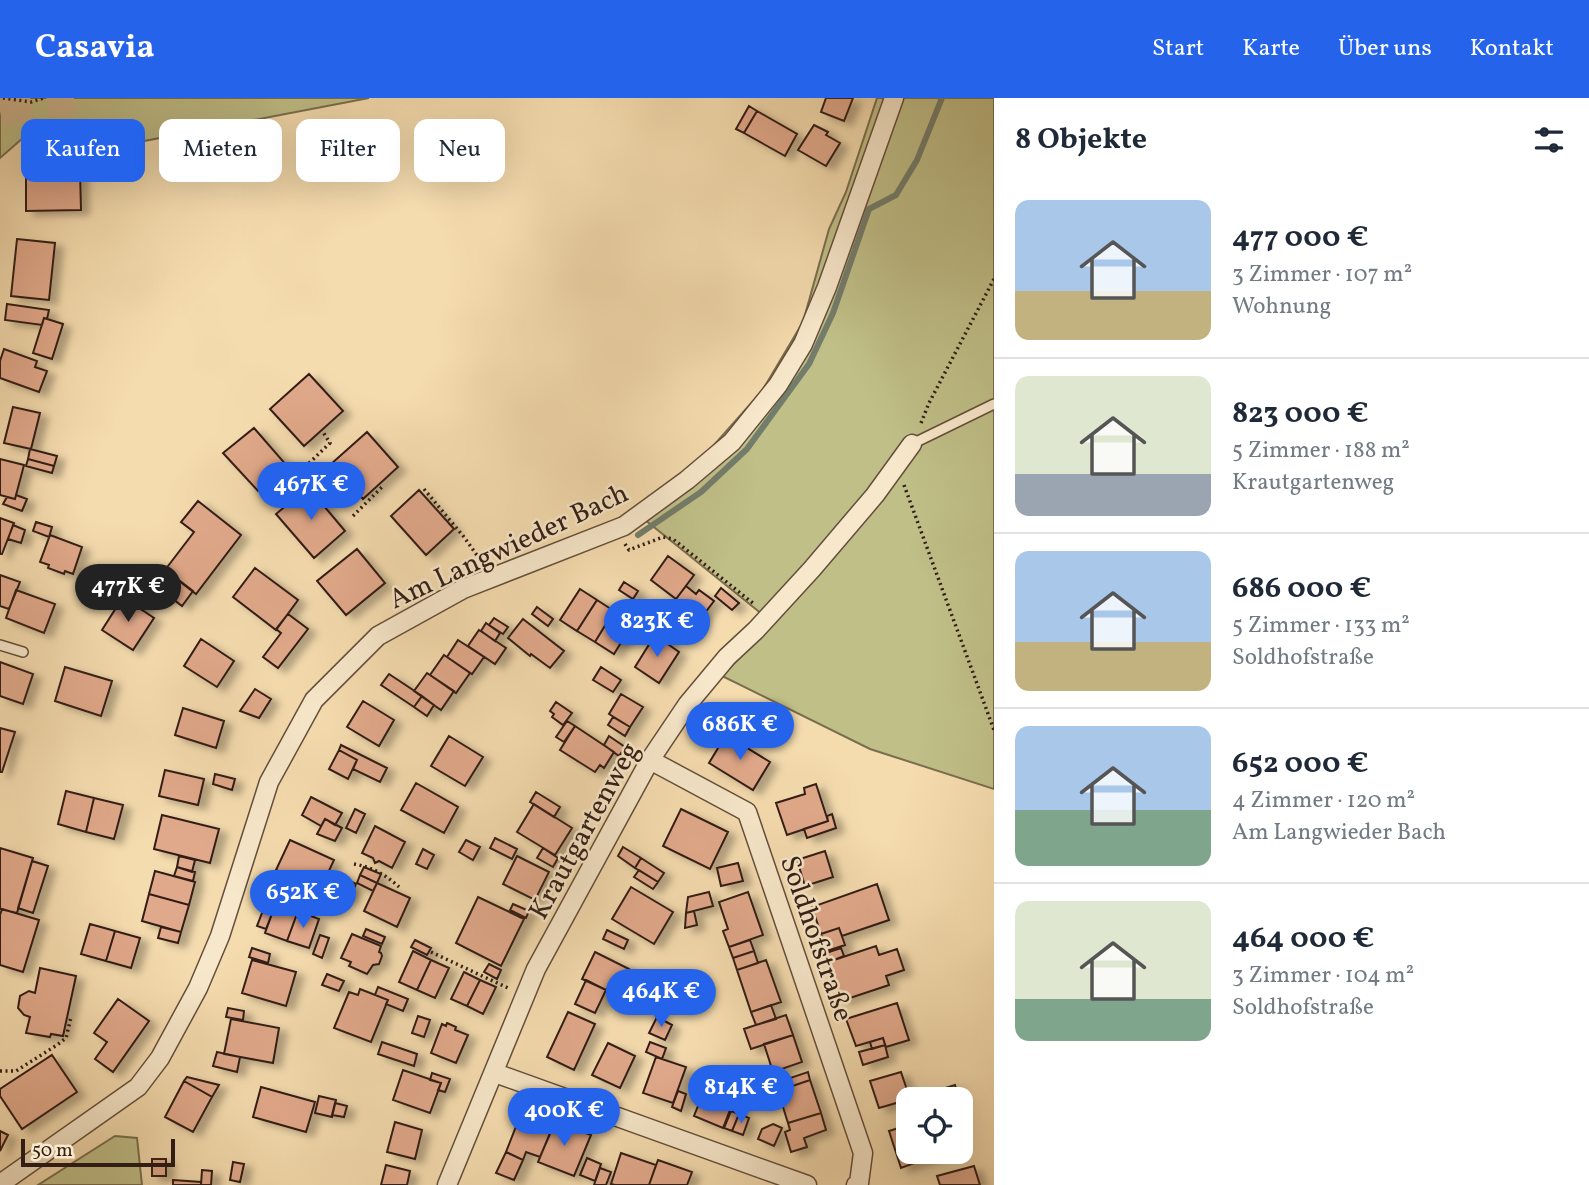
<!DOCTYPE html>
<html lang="de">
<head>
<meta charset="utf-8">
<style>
  :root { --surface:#fff; --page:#f2f2f3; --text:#1f2937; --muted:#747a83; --line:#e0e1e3; --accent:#2563eb }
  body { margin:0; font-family:Vollkorn,serif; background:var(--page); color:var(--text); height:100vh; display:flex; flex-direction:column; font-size:26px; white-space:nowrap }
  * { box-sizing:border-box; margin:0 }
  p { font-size:23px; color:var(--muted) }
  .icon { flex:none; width:38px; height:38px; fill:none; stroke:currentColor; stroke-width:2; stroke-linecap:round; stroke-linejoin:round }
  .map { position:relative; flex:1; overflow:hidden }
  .drawer { display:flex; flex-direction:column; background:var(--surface); width:595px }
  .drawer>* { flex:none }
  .banner { position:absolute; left:21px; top:21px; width:665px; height:63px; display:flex; gap:14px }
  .controls { position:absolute; left:896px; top:989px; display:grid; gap:14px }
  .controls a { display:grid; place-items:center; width:77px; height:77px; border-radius:14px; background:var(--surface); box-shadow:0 7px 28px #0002; font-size:35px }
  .scale { position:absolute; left:21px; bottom:18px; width:154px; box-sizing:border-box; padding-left:7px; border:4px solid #331e15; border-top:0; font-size:19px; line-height:24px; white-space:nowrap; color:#331e15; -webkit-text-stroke:5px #f8e8cb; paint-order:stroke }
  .price { position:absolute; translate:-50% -60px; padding:0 16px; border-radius:24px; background:var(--accent); color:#fff; font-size:23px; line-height:46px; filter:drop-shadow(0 2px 4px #0008) }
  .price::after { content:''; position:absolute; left:50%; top:42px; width:21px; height:16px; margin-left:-10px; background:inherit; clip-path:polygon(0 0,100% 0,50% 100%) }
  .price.current { background:#222; color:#fff }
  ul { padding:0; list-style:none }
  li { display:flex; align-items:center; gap:21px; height:175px; padding:0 21px }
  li+li { border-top:2px solid var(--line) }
  li span { display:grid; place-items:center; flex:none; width:196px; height:140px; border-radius:14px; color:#555 }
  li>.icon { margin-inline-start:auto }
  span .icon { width:84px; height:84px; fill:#fffc; stroke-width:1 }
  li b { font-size:30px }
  h2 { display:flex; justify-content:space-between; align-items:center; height:84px; padding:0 21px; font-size:30px }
  .pill { padding:0 24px; border-radius:14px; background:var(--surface); box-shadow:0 7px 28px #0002; font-size:24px; line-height:63px }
  .pill.current { background:var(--accent); color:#fff }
  header { display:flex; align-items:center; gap:42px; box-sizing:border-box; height:98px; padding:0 35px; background:var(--accent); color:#fff }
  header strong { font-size:33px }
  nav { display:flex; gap:38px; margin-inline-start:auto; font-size:24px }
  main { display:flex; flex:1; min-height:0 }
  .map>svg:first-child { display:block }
  .green { fill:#c0bf88; stroke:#7a6e4e; stroke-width:2 }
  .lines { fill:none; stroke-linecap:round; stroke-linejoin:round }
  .stream { stroke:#737d6b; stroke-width:6 }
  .building { fill:#e1a98b; stroke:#331e15; stroke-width:2; filter:url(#shadow) }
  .motorway-tunnel { stroke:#ceb690; stroke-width:32; stroke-dasharray:32 16; stroke-linecap:butt }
  .service-casing { stroke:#644e3c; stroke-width:12 }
  .minor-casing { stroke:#644e3c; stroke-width:21 }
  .path { stroke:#331e15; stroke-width:3.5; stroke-dasharray:2 3.5; stroke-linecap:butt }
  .service { stroke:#f8e8cb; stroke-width:9 }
  .minor { stroke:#f8e8cb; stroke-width:18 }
  .labels { text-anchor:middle; stroke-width:5; stroke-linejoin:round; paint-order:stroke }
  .street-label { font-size:28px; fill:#331e15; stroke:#f8e8cb }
</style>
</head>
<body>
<header>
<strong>Casavia</strong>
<nav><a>Start</a><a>Karte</a><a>Über uns</a><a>Kontakt</a></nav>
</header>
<main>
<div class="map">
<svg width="994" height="1087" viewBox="0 0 994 1087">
  <defs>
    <filter id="shadow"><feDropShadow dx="8" dy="4.5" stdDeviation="3.5" flood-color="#0004"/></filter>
  </defs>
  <rect width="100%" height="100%" fill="#f5dcaf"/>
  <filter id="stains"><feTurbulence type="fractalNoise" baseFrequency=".00286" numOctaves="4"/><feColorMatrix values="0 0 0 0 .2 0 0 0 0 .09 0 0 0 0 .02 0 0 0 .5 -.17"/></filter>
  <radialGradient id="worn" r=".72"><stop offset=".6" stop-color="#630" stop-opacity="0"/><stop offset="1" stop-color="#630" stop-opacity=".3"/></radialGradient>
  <!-- green -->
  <path class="green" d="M 0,0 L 369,0 L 139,44 L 114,58 L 24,39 L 0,60 Z
    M 877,0 L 994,0 L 994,691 L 870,651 L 722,578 L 773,525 L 634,413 L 706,356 L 762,293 L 803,224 L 829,131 L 846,94 Z
    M 115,1038 L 137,1040 L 142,1087 L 38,1087 Z"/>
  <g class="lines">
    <!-- stream -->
    <path class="stream" d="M 638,437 L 701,394 L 747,351 L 809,266 L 833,215 L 869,111 L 896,97 L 917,62 L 942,0"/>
  </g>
  <!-- building -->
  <path class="building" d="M 826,0 L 853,0 L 844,23 L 821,14 Z
    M 749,8 L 757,13 L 744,35 L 736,31 Z
    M 757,13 L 797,36 L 785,58 L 744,35 Z
    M 814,27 L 828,34 L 826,37 L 840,45 L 826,68 L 798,52 Z
    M 80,73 L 81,112 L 26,113 L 26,74 Z
    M 17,141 L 55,145 L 49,202 L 11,198 Z
    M 7,206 L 49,212 L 47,221 L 44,220 L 42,227 L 5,222 Z
    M 44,220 L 63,226 L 52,261 L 33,255 Z
    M 4,251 L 37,263 L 35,269 L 47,273 L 39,294 L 0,280 L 0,263 Z
    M 309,276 L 343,313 L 304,348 L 270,311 Z
    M 13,309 L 40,315 L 31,351 L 4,345 Z
    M 254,330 L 288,369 L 258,393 L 223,355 Z
    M 367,334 L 398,369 L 363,401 L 331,366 Z
    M 30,351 L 57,358 L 54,368 L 28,361 Z
    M 0,361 L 24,367 L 15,401 L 0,397 Z
    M 28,361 L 54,368 L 52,375 L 26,368 Z
    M 308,389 L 345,433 L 314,460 L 276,416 Z
    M 419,392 L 454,431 L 426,457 L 391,418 Z
    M 16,397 L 27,401 L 22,413 L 3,406 L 7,399 L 15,401 Z
    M 198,403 L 241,437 L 196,496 L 165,472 L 194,434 L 181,424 Z
    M 0,420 L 14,425 L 2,456 L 0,456 Z
    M 36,424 L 52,429 L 49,439 L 33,433 Z
    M 13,427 L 25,432 L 21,445 L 8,441 Z
    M 50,437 L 82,449 L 73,476 L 65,473 L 64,476 L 48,470 L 49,467 L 40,464 Z
    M 357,451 L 385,485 L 346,517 L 317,483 Z
    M 668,458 L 694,477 L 676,501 L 651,482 Z
    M 255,470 L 298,502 L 276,532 L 233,499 Z
    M 167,473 L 193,493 L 182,508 L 156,488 Z
    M 0,477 L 20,484 L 9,511 L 0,508 Z
    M 624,484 L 638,493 L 633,501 L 619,492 Z
    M 135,485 L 152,493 L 148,502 L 130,494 Z
    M 686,488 L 696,496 L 699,492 L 714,503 L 695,528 L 670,509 Z
    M 721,490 L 739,505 L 732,512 L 715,498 Z
    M 580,491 L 597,502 L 577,533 L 560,522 Z
    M 16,492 L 55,506 L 44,535 L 6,520 Z
    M 130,494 L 148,502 L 142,512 L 126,501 Z
    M 123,499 L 154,520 L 133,552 L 102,532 Z
    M 597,502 L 614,513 L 595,544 L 577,533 Z
    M 537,509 L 553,521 L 548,528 L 532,516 Z
    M 661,511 L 675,520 L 670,527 L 657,518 Z
    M 614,513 L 633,525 L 614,556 L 595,544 Z
    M 288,516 L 308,531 L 278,570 L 263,559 L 281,535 L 276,531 Z
    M 654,516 L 675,530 L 667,542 L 646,528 Z
    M 494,520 L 508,529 L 503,536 L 489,527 Z
    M 523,521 L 564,553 L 550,570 L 531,556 L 530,558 L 508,540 Z
    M 486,525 L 500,535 L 495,543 L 481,533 Z
    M 479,532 L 506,550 L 495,566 L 468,548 Z
    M 655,537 L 679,554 L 659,585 L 635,569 Z
    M 201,541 L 234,563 L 217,589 L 184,568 Z
    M 458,542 L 484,559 L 472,576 L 447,559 Z
    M 444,557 L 470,575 L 456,595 L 430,577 Z
    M 0,564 L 33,576 L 23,606 L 0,598 Z
    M 65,569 L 112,583 L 101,618 L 55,603 Z
    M 601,569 L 621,582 L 613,594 L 593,582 Z
    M 427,575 L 454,593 L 441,612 L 414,593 Z
    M 389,576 L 422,598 L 414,609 L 381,587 Z
    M 255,591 L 271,601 L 259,620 L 240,613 Z
    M 621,596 L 643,609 L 630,629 L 609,616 Z
    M 422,598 L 434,607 L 427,618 L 414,609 Z
    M 363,603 L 394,622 L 379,648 L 347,629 Z
    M 556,604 L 572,615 L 563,627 L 552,619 L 554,616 L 550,613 Z
    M 183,610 L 224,623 L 216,650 L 175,637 Z
    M 613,619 L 630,629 L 625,638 L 608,627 Z
    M 567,623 L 575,628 L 564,644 L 556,639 Z
    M 575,628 L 614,654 L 604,670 L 600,667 L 595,674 L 560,652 Z
    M 0,630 L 15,634 L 2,674 L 0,674 Z
    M 726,637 L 770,664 L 753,692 L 709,665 Z
    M 449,638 L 483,659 L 465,688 L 431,668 Z
    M 609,638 L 625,649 L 619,658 L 604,647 Z
    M 341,647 L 387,670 L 380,684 L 353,671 L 357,662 L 339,652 Z
    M 339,652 L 357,662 L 348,681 L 329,671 Z
    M 165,672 L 204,681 L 198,707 L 159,698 Z
    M 215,676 L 235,681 L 232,692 L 213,686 Z
    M 416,685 L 458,709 L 444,735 L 401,712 Z
    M 816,686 L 828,723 L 787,737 L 776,705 L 805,696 L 804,690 Z
    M 66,693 L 94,700 L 86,734 L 58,726 Z
    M 536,694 L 560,709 L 554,719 L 530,704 Z
    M 311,699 L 342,715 L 335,727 L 325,721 L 321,728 L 302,717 Z
    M 94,700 L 123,707 L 114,741 L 86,734 Z
    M 534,706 L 572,730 L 555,757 L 517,734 Z
    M 355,711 L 365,716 L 356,735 L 346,730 Z
    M 681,711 L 728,734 L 710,771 L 663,748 Z
    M 832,716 L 836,730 L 807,740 L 804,731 L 828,723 L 827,718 Z
    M 162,717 L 219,731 L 210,765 L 154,751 Z
    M 325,721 L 342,730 L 335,743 L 317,736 Z
    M 375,728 L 405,744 L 392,770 L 379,763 L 375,765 L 373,760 L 362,755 Z
    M 495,740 L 517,751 L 512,761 L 490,750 Z
    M 290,742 L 334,762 L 320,792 L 276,772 Z
    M 466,742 L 480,749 L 473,762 L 459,754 Z
    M 623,749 L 641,760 L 635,770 L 618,758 Z
    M 0,750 L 33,760 L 17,815 L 0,811 Z
    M 543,750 L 558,760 L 553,769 L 537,760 Z
    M 423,751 L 434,757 L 427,771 L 416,766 Z
    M 825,753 L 833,779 L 805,788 L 797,762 Z
    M 179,758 L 195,762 L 192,774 L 177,769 Z
    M 517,758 L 549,774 L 535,802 L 503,786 Z
    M 641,760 L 664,775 L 658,784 L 635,770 Z
    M 32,763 L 48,768 L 33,815 L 18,810 Z
    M 738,765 L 743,783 L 721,788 L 717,770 Z
    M 177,769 L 195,774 L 193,783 L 174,778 Z
    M 364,769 L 381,776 L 377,785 L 360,777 Z
    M 639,772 L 658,784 L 653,791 L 634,779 Z
    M 155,773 L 195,784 L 189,807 L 149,796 Z
    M 360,777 L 377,785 L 373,793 L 357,785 Z
    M 340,778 L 348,782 L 341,797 L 332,793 Z
    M 273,782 L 288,787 L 285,796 L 270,791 Z
    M 348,782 L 356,786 L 349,801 L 341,797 Z
    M 377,785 L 410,800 L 397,829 L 364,813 Z
    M 877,786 L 889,822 L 842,838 L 839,830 L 821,836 L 812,809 Z
    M 631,789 L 673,814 L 654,846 L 612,821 Z
    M 709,794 L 713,808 L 686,815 L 688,799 Z
    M 748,794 L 763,837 L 729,849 L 723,833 L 728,831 L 719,804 Z
    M 149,796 L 189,807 L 181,834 L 142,823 Z
    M 478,799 L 524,821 L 501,868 L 456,845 Z
    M 276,805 L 298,813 L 287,843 L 265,835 Z
    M 513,806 L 529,813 L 526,820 L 510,812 Z
    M 264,810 L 273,813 L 266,831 L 257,828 Z
    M 2,811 L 39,822 L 23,874 L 0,867 L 0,817 Z
    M 298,813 L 319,821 L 309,850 L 287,843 Z
    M 694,813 L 697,827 L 685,830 L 686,815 Z
    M 90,826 L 115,833 L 106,863 L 81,856 Z
    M 161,829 L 181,834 L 178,845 L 158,840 Z
    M 839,830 L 845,847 L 827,853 L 821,836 Z
    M 366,831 L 385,839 L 382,846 L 363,838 Z
    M 607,832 L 628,842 L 624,851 L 603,841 Z
    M 115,833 L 140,840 L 131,870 L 106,863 Z
    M 352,836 L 381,848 L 379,854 L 381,855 L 382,858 L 379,866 L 373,867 L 367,876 L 349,868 L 351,864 L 341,860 Z
    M 320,837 L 329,840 L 322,860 L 313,856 Z
    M 415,842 L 431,850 L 427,857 L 411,849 Z
    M 750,842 L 754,853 L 733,860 L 729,849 Z
    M 876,848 L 879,857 L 897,851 L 904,872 L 886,878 L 889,887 L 841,903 L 828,864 Z
    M 252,850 L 270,856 L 268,865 L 249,859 Z
    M 841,850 L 844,858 L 829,864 L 826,855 Z
    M 413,853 L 431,862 L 417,892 L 399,884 Z
    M 754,853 L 758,865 L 737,872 L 733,860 Z
    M 595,854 L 629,871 L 618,894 L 608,889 L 606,892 L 582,881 Z
    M 252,862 L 296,874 L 286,908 L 242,895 Z
    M 431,862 L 449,870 L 435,900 L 417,892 Z
    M 766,862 L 781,904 L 751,914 L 737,872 Z
    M 489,866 L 501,872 L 497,881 L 484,874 Z
    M 40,870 L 76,878 L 63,938 L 51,936 L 50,939 L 26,935 L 30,919 L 24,917 L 18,910 L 20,898 L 29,893 L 35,895 Z
    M 464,874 L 480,882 L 467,908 L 451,901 Z
    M 327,876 L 344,883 L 339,893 L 322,887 Z
    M 480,882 L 496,889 L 483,916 L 467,908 Z
    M 586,882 L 606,892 L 595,915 L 575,906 Z
    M 378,889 L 408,901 L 403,913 L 386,906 L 388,902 L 375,897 Z
    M 360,891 L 388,902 L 371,944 L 334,930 L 349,894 L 358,897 Z
    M 118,901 L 149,923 L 113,974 L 95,961 L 107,944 L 94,935 Z
    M 897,905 L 909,942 L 886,949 L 883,940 L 856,948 L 846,921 Z
    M 771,907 L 776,921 L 756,927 L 751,914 Z
    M 228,910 L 244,913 L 243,922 L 226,919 Z
    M 568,914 L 595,926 L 574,972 L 547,959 Z
    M 786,917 L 793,937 L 751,951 L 744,931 Z
    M 418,918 L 430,922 L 424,939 L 412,935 Z
    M 657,919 L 672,927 L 665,942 L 649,935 Z
    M 231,921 L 279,930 L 273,965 L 224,956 Z
    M 447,925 L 456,929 L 455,932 L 468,937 L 456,965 L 431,955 L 442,926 L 446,928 Z
    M 793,937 L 802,964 L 773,974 L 764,946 Z
    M 883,940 L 885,947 L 872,951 L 870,944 Z
    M 382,944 L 417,956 L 414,968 L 378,956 Z
    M 650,944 L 666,950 L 662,961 L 646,954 Z
    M 608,945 L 635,958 L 620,990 L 592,977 Z
    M 885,947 L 888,959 L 863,967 L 859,954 Z
    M 217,954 L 240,959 L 237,974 L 213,968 Z
    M 52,957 L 77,994 L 22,1031 L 0,998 L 0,991 Z
    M 656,959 L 686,969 L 673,1005 L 643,995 Z
    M 403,972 L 441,985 L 430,1015 L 393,1002 Z
    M 808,974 L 810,982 L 778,993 L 775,985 Z
    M 901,974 L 910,1001 L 879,1010 L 870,983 Z
    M 432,975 L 450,981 L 445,994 L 438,992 L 441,985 L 430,982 Z
    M 187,979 L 219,987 L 212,999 L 184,983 Z
    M 810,982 L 821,1015 L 788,1025 L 778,993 Z
    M 184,983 L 212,999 L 193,1034 L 165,1019 Z
    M 955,987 L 959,1001 L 909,1001 L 910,1001 Z
    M 706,988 L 735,999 L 723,1030 L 694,1018 Z
    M 261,989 L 315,1004 L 306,1034 L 253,1019 Z
    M 678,993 L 686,996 L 681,1013 L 672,1009 Z
    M 319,998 L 336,1002 L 332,1019 L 315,1015 Z
    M 335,1005 L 347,1008 L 344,1019 L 332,1017 Z
    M 731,1013 L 739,1016 L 732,1033 L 724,1030 Z
    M 821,1015 L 826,1032 L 804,1040 L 807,1049 L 791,1054 L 785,1034 L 790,1032 L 788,1025 Z
    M 739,1016 L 749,1020 L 743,1037 L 732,1033 Z
    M 529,1019 L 553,1029 L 540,1059 L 526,1054 L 523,1062 L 506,1054 L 517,1026 L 525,1029 Z
    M 555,1023 L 591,1037 L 574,1078 L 538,1064 Z
    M 395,1024 L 422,1032 L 415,1061 L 387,1054 Z
    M 773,1026 L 782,1030 L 774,1048 L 758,1041 L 762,1031 Z
    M 908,1027 L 908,1054 L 935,1054 L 936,1057 L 901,1070 L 889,1033 Z
    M 0,1033 L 8,1037 L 0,1053 Z
    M 506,1054 L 523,1062 L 514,1082 L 496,1075 Z
    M 621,1055 L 656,1067 L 649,1087 L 615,1087 L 611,1086 Z
    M 587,1060 L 601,1066 L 595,1083 L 580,1077 Z
    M 152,1061 L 166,1061 L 166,1078 L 152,1078 Z
    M 658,1062 L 692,1074 L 687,1087 L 649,1087 Z
    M 233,1064 L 244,1066 L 240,1084 L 230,1082 Z
    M 386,1067 L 410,1073 L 407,1087 L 381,1087 Z
    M 974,1068 L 980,1087 L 940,1087 L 937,1078 Z
    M 600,1070 L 611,1074 L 606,1087 L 594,1087 Z
    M 202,1072 L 212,1073 L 211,1087 L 201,1087 Z
    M 173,1082 L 201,1084 L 201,1087 L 173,1087 Z"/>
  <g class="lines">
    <!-- motorway-tunnel -->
    <path class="motorway-tunnel" d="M 0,13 L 74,0"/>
    <!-- service casing -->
    <g class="service-casing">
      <path id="service" d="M 912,346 L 994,306
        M 0,547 L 23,554"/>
    </g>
    <!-- minor casing -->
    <g class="minor-casing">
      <path id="minor" d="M 650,662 L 747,714 L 863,1055 L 859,1085 L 856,1087
        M 495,975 L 807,1087
        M 0,1086 L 138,989 L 160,960 L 198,890 L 220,838 L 269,684 L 314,602 L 378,538 L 463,491 L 624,428 L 687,382 L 732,344 L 778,287 L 803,246 L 827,189 L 894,0
        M 447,1087 L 536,871 L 650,662 L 687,607 L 727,559 L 756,532 L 812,471 L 875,397 L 912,346"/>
    </g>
    <!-- path -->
    <path class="path" d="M 3,0 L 31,4 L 44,0
      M 921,325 L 929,305 L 994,181
      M 305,369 L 330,345 L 323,334
      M 904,387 L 994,632
      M 278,391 L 303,367
      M 424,391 L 464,439 L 481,463
      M 353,418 L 383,388
      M 625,446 L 629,452 L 663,439 L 673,441 L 754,506
      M 354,766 C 372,769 386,777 399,789
      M 431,854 L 508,890
      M 0,973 L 16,973 L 57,947 L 66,940 L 71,919"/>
    <!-- service -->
    <use href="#service" class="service"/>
    <!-- minor -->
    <use href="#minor" class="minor"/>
  </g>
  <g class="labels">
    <!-- street labels -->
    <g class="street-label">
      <text transform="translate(508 447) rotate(-25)" y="10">Am Langwieder Bach</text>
      <text transform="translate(583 732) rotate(-61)" y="10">Krautgartenweg</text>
      <text transform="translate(818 840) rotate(71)" y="10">Soldhofstraße</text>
    </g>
  </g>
  <rect width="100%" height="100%" filter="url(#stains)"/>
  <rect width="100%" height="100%" fill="url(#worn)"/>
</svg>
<div class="controls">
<a><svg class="icon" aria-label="locate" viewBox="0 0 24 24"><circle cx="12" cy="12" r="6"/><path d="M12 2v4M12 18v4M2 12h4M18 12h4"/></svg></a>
</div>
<div class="scale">50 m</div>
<b class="price" style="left:311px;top:424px">467K €</b>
<b class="price current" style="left:128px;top:526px">477K €</b>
<b class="price" style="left:657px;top:561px">823K €</b>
<b class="price" style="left:740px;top:664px">686K €</b>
<b class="price" style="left:303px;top:832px">652K €</b>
<b class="price" style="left:661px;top:931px">464K €</b>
<b class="price" style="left:741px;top:1027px">814K €</b>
<b class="price" style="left:564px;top:1050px">400K €</b>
<div class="banner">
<a class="pill current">Kaufen</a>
<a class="pill">Mieten</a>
<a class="pill">Filter</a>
<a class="pill">Neu</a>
</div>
</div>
<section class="drawer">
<h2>8 Objekte<svg class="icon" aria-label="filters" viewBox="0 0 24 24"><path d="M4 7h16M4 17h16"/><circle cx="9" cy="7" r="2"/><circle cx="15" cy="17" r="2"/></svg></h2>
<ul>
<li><span style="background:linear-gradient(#a9c7e8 65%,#c2b280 0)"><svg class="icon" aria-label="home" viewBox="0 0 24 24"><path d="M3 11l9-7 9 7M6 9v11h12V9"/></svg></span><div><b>477 000 €</b><p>3 Zimmer · 107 m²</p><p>Wohnung</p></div></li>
<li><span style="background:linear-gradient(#dfe7d0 70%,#9aa5b1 0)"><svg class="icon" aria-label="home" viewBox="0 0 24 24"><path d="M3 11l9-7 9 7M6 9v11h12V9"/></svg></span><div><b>823 000 €</b><p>5 Zimmer · 188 m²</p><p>Krautgartenweg</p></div></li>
<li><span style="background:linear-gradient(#a9c7e8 65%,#c2b280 0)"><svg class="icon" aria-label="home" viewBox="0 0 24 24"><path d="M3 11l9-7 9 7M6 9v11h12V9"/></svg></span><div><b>686 000 €</b><p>5 Zimmer · 133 m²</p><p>Soldhofstraße</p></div></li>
<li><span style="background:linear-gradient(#a9c7e8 60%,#7fa58c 0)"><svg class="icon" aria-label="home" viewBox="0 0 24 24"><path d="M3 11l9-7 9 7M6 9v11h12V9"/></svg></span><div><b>652 000 €</b><p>4 Zimmer · 120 m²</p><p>Am Langwieder Bach</p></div></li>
<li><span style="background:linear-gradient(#dfe7d0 70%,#7fa58c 0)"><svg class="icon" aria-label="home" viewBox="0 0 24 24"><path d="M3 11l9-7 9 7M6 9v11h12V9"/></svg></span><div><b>464 000 €</b><p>3 Zimmer · 104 m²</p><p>Soldhofstraße</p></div></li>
</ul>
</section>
</main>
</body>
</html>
